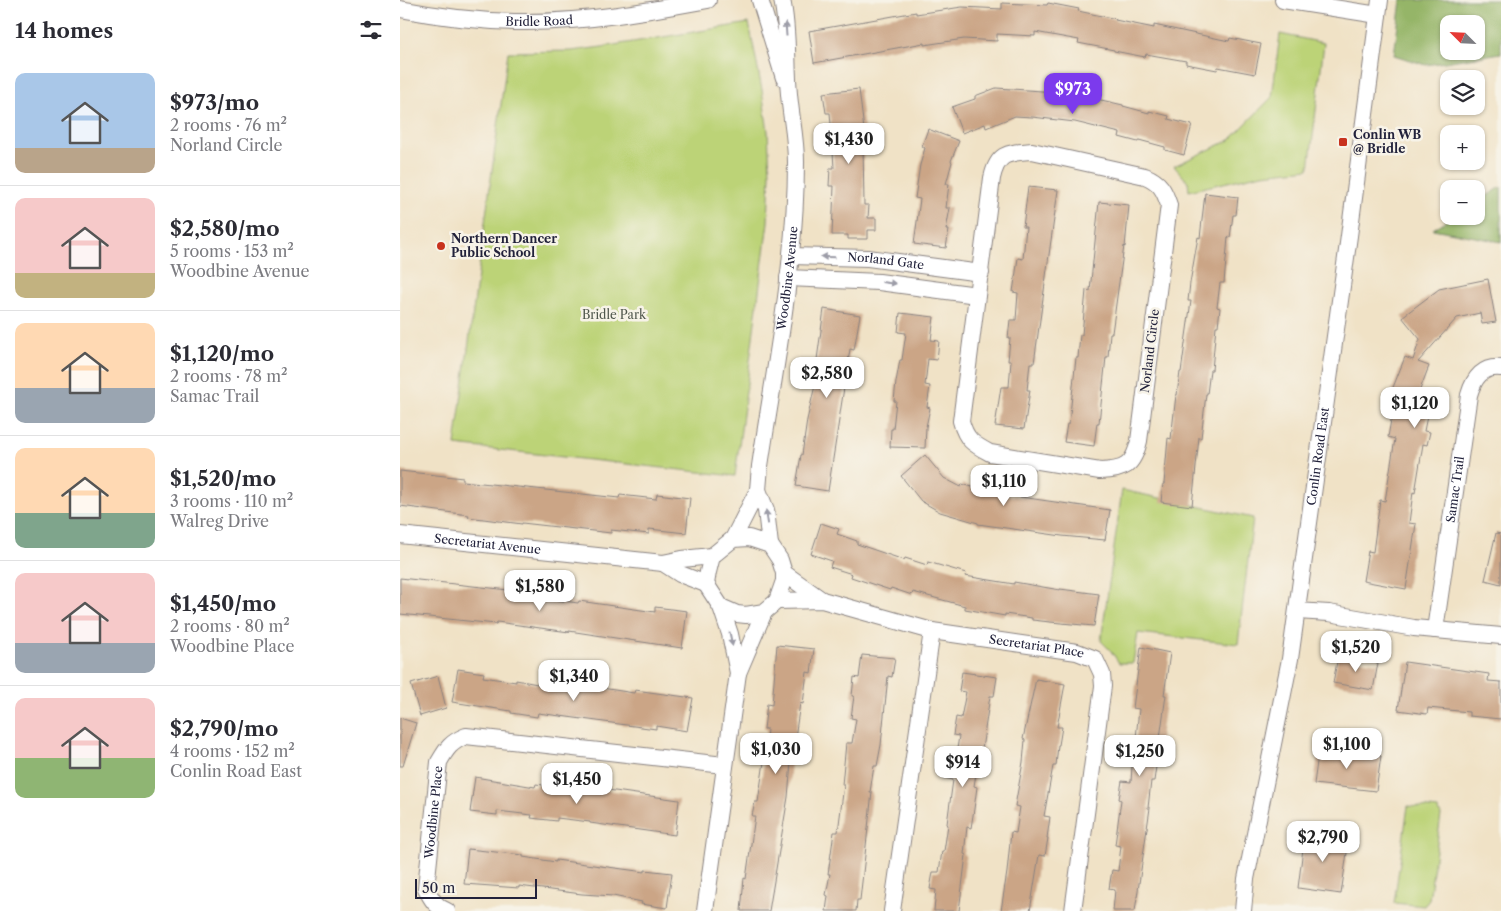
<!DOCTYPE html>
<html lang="en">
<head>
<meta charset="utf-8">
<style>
  :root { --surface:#fff; --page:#f2f2f3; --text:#2b2b33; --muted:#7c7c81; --line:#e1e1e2; --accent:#7c3aed }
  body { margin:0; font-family:"Libre Caslon Text",serif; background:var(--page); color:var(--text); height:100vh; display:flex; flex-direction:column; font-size:19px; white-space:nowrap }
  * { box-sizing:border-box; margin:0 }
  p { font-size:16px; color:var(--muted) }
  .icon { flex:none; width:28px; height:28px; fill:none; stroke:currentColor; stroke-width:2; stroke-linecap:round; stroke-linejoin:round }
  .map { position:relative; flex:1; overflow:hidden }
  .sheet { display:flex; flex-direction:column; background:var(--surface); width:400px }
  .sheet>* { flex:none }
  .needle { width:32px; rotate:294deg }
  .tools { position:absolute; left:1040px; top:15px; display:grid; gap:10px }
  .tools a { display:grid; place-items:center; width:45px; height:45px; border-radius:10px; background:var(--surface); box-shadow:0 1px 4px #0004; font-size:25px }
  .scale { position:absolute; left:15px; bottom:12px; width:122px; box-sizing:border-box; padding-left:5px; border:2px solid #22223b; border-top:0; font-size:14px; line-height:18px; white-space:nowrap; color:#22223b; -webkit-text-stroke:4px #f7f3e8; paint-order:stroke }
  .price { position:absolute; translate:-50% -42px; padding:0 11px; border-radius:10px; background:#fff; color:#222; font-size:16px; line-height:32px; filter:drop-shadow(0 1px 2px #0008) }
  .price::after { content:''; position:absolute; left:50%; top:30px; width:15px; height:11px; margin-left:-8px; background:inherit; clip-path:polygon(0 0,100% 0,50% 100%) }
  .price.active { background:var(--accent); color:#fff }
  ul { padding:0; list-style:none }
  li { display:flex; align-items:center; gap:15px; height:125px; padding:0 15px }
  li+li { border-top:1px solid var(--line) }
  li span { display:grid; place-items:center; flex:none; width:140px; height:100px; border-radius:10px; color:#555 }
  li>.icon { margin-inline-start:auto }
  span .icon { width:60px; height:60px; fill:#fffc; stroke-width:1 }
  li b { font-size:21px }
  h2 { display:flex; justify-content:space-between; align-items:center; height:60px; padding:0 15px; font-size:21px }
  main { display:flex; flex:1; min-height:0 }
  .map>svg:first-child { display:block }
  .green { fill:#bcd377; stroke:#6f7a59 }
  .forest { fill:#95b568; stroke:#5c6c52; fill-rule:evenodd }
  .building { fill:#cba586 }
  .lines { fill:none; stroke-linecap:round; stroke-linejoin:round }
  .minor-casing { stroke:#898280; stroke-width:18 }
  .minor { stroke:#fff; stroke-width:16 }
  .oneway { fill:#9c9ca7 }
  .poi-dot { fill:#c8321e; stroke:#f7f3e8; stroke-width:2 }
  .labels { text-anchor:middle; stroke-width:5; stroke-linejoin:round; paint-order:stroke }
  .street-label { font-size:12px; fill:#22223b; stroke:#f7f3e8 }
  .poi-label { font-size:12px; font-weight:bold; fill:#22223b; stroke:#f7f3e8; text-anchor:start }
  .park-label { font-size:12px; fill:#50574d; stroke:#f7f3e8 }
</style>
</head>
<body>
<main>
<section class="sheet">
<h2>14 homes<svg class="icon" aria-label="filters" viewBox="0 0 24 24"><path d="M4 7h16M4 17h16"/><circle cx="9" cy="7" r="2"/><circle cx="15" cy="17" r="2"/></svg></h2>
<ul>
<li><span style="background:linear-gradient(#a9c7e8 75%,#b9a48a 0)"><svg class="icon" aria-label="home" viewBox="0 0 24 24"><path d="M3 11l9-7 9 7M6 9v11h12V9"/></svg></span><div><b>$973/mo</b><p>2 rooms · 76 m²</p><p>Norland Circle</p></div></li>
<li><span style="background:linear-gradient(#f6c9c9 75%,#c2b280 0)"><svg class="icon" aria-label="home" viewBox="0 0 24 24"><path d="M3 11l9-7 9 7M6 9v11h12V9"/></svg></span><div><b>$2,580/mo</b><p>5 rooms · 153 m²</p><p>Woodbine Avenue</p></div></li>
<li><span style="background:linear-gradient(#ffd9b3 65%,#9aa5b1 0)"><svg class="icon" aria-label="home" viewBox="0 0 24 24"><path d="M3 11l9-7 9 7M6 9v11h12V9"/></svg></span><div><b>$1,120/mo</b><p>2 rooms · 78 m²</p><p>Samac Trail</p></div></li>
<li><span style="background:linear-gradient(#ffd9b3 65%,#7fa58c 0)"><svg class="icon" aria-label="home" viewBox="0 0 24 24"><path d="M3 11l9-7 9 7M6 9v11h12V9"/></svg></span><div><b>$1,520/mo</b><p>3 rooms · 110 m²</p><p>Walreg Drive</p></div></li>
<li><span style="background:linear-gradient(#f6c9c9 70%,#9aa5b1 0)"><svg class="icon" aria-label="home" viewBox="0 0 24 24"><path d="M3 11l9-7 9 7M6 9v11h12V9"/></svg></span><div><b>$1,450/mo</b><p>2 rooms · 80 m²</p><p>Woodbine Place</p></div></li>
<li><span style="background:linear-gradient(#f6c9c9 60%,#8fb573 0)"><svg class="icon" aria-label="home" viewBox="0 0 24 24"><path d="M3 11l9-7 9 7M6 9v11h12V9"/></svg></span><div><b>$2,790/mo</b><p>4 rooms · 152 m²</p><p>Conlin Road East</p></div></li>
</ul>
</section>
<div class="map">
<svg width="1101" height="911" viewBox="0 0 1101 911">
  <rect width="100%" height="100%" fill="#f7f3e8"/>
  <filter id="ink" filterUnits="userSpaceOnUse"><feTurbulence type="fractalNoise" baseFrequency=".02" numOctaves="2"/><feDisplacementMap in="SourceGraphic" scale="10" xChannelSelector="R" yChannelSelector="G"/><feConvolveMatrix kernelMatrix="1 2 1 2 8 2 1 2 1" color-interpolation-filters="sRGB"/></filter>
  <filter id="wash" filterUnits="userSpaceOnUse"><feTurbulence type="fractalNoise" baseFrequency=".0096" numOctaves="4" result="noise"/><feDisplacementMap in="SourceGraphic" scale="20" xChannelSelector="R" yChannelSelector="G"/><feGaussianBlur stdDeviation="1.12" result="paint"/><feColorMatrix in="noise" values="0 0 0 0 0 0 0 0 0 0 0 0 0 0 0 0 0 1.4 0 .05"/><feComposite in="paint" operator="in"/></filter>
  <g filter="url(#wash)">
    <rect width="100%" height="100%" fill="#f0e2c6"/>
    <!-- green -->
    <path class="green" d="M 349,23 L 362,90 L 368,132 L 370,174 L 368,222 L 335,476 L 55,445 L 108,52 L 171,51 L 202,47 Z
      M 880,34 L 924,43 L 909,169 L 862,174 L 789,191 L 788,182 L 774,166 L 830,140 L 872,97 Z
      M 722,490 L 853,518 L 838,644 L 738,633 L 733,663 L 719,663 L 711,651 L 701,641 Z
      M 1008,806 L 1038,809 L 1041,815 L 1029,900 L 1024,906 L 994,903 Z"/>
    <!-- forest -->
    <path class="forest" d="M 1001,0 L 1101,0 L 1101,53 L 1026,65 L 994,55 ZM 1049,24 L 1076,24 L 1076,51 L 1049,51 Z
      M 1101,187 L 1101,242 L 1033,229 L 1054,216 L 1076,216 L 1076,203 Z"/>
    <g id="blocks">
      <!-- building -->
      <path class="building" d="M 602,3 L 647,5 L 648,3 L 679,9 L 678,11 L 716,19 L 715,20 L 754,28 L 754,25 L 829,41 L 830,38 L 861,44 L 855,74 L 818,67 L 817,70 L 786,64 L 786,61 L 746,54 L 745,57 L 714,51 L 714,50 L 678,43 L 679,40 L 635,32 L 635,36 L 597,34 L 597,41 L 564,39 L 524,45 L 524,43 L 414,63 L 409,31 L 516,12 L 516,14 L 562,7 L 602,9 Z
        M 596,88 L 657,92 L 657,90 L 675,90 L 675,94 L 723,105 L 723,106 L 749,113 L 749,111 L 769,116 L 768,119 L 792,125 L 784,155 L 765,150 L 765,147 L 739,140 L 738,142 L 719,137 L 720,133 L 675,122 L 632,117 L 615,116 L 586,128 L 585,124 L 562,133 L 552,107 L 575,99 L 575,96 Z
        M 459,89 L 464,130 L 475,129 L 476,142 L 463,143 L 464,205 L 469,205 L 468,218 L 476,218 L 476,230 L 468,230 L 468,239 L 448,239 L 448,235 L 432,235 L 434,186 L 429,186 L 430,168 L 434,168 L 432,136 L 430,113 L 426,113 L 423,93 Z
        M 528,129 L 559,141 L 551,161 L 552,162 L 546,184 L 549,184 L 546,208 L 550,208 L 546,230 L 549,230 L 546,248 L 514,244 L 520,199 L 515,198 L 520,165 L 525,148 L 522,146 Z
        M 628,187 L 658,190 L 634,363 L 630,363 L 627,390 L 630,390 L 624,429 L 595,426 L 601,387 L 609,387 L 611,361 L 608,361 L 610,338 L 608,338 L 610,320 L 616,320 L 618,293 L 613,292 L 618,258 L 623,259 L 626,227 L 623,227 Z
        M 805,193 L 838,197 L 836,215 L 833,215 L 830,238 L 828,237 L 824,283 L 820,283 L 817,307 L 820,308 L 818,326 L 816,326 L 812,370 L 810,370 L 807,394 L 806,394 L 801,438 L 799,437 L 792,506 L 761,502 L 763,484 L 764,484 L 768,438 L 771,439 L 776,395 L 777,395 L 780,372 L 781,372 L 791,301 L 788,301 L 790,283 L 798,237 L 800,238 Z
        M 699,202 L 729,205 L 725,247 L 724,246 L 712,333 L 710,333 L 708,357 L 706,357 L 699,423 L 697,423 L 694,446 L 664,442 L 667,424 L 669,424 L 676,358 L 678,358 L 680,335 L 682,335 L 686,290 L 690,291 Z
        M 1088,279 L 1096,322 L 1082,324 L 1080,313 L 1057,318 L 1018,362 L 1029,366 L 1013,408 L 1028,411 L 1024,431 L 1030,432 L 1027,445 L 1023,444 L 1015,493 L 1013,492 L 1009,523 L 1016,524 L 1006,589 L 963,581 L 968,551 L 973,552 L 980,500 L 985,501 L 995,439 L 988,437 L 996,392 L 992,390 L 1005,357 L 1013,360 L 1020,339 L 1002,317 L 1039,289 Z
        M 424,309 L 460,315 L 454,350 L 450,349 L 428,491 L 396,486 L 401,455 L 402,455 L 407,420 L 416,381 L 414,381 Z
        M 500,313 L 534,317 L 531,340 L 539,341 L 537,360 L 528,359 L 525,385 L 530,386 L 527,407 L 530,408 L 526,427 L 525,448 L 490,447 L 491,429 L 493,429 L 496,401 L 494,401 L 496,382 L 500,360 L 502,360 L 506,333 L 498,332 Z
        M 525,455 L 544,478 L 561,487 L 562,484 L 593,493 L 710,510 L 705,540 L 662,536 L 578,524 L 578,523 L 540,512 L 521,501 L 501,476 Z
        M 0,471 L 63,478 L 63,481 L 219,498 L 220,495 L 256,499 L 257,494 L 290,498 L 286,533 L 249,529 L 249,534 L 211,530 L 211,533 L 122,523 L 122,524 L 68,517 L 69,515 L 0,506 Z
        M 421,523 L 439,529 L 437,534 L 457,541 L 457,544 L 504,560 L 505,558 L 527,565 L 528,562 L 566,573 L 565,576 L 614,584 L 614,582 L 660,590 L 660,589 L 699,594 L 694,626 L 650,622 L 632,620 L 632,618 L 605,614 L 605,616 L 565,609 L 565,606 L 513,592 L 512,595 L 491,588 L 490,590 L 451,577 L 452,574 L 430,567 L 432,561 L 411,554 Z
        M 1096,533 L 1101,534 L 1101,584 L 1085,580 Z
        M 0,578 L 100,589 L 135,594 L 135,597 L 178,603 L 179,601 L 255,612 L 255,607 L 287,611 L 282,648 L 169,631 L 169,632 L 97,622 L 96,624 L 0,614 Z
        M 377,645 L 414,649 L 411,673 L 407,672 L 403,704 L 400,703 L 395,738 L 398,738 L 395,763 L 391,762 L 388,797 L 369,911 L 341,911 L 344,878 L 346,879 L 355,816 L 352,816 L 355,802 L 358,802 L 364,762 L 367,729 L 364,729 L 367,704 L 372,705 Z
        M 741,647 L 770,653 L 764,695 L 766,695 L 754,781 L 751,781 L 748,808 L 750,808 L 735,911 L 713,911 L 715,890 L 709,889 L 712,870 L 718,871 L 721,846 L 715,845 L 721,800 L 719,799 L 722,781 L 731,782 L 733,750 L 727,748 L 729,737 L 736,738 L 739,709 L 733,708 Z
        M 462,655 L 495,658 L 492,677 L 488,676 L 481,745 L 477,766 L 474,766 L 470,792 L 472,792 L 460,900 L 457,900 L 456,911 L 426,911 L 428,896 L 426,895 L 430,874 L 428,874 L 434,832 L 438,832 L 444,785 L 442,785 L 446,743 L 452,743 L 456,719 L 451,718 L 454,696 L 452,696 L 454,677 L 459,678 Z
        M 938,656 L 978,663 L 973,690 L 933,683 Z
        M 1005,662 L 1089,674 L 1088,681 L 1101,682 L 1101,719 L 1069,716 L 1069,712 L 1028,708 L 1027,714 L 998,710 Z
        M 58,669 L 84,673 L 83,677 L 116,682 L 116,680 L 175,691 L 176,684 L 234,693 L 235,690 L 293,698 L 287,731 L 256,726 L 256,729 L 138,713 L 137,717 L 111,713 L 111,711 L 52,702 Z
        M 562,672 L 597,677 L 594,696 L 590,696 L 580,762 L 578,762 L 574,786 L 577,787 L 574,809 L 571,828 L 567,827 L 564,854 L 566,855 L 559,911 L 534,911 L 536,890 L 530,889 L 533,872 L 539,872 L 542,851 L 544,851 L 548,825 L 547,824 L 553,780 L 544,778 L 548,760 L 555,762 L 559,736 L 553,735 L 556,717 L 561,718 L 566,692 L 559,691 Z
        M 38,676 L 46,708 L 20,716 L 11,684 Z
        M 636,679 L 665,684 L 657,727 L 662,727 L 659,745 L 658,745 L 656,766 L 653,766 L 644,816 L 650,817 L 647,838 L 648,838 L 645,856 L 639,855 L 630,911 L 601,911 L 607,872 L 611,832 L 616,833 L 620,807 L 615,806 L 623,762 L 625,740 L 623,739 Z
        M 0,718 L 16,723 L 3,766 L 0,766 Z
        M 919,748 L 981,756 L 976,791 L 914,784 Z
        M 75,777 L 135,787 L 136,784 L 164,788 L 165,784 L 279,800 L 275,835 L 190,823 L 190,822 L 157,818 L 157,821 L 131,818 L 132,815 L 97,811 L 97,815 L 70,812 Z
        M 905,833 L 949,839 L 941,894 L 898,888 Z
        M 68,849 L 123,855 L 123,857 L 156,862 L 156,860 L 245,872 L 245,870 L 272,873 L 267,908 L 241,904 L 242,902 L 213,896 L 182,894 L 119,886 L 119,888 L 64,884 Z"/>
    </g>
  </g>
  <g filter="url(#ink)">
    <use href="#blocks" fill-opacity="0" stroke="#898280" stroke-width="1"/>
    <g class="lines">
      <!-- minor casing -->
      <g class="minor-casing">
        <g id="minor">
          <path d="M 360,0 L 384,78"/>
          <path d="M 883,0 L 978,15"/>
          <path id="s1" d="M 0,9 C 41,17 84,22 126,22 C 186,22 248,11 308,0"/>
          <path d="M 632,151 L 745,176 C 760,182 764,190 769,205 L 739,441 C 733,466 725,470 700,471 L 590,453 C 573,444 566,440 561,421 L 592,178 C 598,152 608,153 632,151 Z"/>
          <path id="s2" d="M 391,256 L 468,258 L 581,273"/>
          <path d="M 388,278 L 479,282 L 577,295"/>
          <path d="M 358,490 L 366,510 L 370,545"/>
          <path id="s3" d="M 0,535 L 263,563 L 282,559 L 312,556"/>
          <path d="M 349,538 L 370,545 L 380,560 L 384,573 L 384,581 L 377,601 L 364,612 L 346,615 L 337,614 L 321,607 L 306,584 L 308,572 L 312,556 L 333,539 Z"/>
          <path id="s4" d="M 333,539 L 358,490 L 360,466 C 375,366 396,264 396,162 C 396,139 391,117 389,94 C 386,63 389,31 382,0"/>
          <path d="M 263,563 L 280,574 L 306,584"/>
          <path d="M 384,573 L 422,600"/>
          <path id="s5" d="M 377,601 L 422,600 L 532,631 L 677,652 L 695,659 L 702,674 L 703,686 L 673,911"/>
          <path d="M 321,607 L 330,634 L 338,673"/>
          <path d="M 897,611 L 929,613 L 1014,628 L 1101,636"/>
          <path id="s6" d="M 1035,630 L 1069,395 C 1074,378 1082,366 1101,368"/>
          <path id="s7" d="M 47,911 C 36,907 31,899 26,888 L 39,762 C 47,748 51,742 66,736 L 324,765"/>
          <path d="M 305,911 L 338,673 L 364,612"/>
          <path d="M 492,911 L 532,631"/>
          <path id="s8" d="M 843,911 L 846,879 L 890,659 L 949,236 L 980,0"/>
        </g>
      </g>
      <!-- minor -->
      <use href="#minor" class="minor"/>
    </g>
    <!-- one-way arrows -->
    <defs><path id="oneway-solid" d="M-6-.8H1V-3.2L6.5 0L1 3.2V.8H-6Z" transform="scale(1.25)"/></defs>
    <g class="oneway">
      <use href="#oneway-solid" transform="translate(386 29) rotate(-94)"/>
      <use href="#oneway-solid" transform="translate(428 257) rotate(-178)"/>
      <use href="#oneway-solid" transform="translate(489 283) rotate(7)"/>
      <use href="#oneway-solid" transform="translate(367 517) rotate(-99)"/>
      <use href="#oneway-solid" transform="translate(331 639) rotate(78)"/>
    </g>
  </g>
  <!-- markers -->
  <g class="poi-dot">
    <rect x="938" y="137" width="10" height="10" rx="2.5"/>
    <circle cx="41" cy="246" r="5"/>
  </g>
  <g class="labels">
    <!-- street labels -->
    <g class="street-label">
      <text dy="4" stroke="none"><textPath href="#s1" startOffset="140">Bridle Road</textPath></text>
      <text dy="4" stroke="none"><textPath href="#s2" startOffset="95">Norland Gate</textPath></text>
      <text dy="4" stroke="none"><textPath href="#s4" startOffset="269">Woodbine Avenue</textPath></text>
      <text transform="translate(750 351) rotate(-83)" y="4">Norland Circle</text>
      <text dy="4" stroke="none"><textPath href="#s8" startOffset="461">Conlin Road East</textPath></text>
      <text dy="4" stroke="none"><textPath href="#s6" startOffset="142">Samac Trail</textPath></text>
      <text dy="4" stroke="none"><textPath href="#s3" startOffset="88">Secretariat Avenue</textPath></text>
      <text dy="4" stroke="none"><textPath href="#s5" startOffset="265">Secretariat Place</textPath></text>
      <text dy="4" stroke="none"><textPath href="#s7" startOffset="108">Woodbine Place</textPath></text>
    </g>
    <!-- poi labels -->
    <g class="poi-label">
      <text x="953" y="139">Conlin WB<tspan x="953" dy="14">@ Bridle</tspan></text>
      <text x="51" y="243">Northern Dancer<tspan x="51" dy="14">Public School</tspan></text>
    </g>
    <!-- park labels -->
    <g class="park-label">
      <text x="214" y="319">Bridle Park</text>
    </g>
  </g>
</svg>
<div class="tools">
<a><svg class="needle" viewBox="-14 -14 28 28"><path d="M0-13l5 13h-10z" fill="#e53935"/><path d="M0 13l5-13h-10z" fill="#7c7c81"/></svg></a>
<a><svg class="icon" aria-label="layers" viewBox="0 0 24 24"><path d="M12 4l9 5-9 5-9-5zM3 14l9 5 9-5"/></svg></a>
<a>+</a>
<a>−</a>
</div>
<div class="scale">50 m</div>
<b class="price active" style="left:673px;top:115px">$973</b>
<b class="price" style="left:449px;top:165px">$1,430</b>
<b class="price" style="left:427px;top:399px">$2,580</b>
<b class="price" style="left:1015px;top:429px">$1,120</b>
<b class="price" style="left:604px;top:507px">$1,110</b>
<b class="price" style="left:140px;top:612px">$1,580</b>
<b class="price" style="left:956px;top:673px">$1,520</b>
<b class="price" style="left:174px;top:702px">$1,340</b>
<b class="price" style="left:947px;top:770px">$1,100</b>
<b class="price" style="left:376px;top:775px">$1,030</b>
<b class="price" style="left:740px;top:777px">$1,250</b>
<b class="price" style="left:563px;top:788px">$914</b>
<b class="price" style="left:177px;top:805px">$1,450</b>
<b class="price" style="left:923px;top:863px">$2,790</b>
</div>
</main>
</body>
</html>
